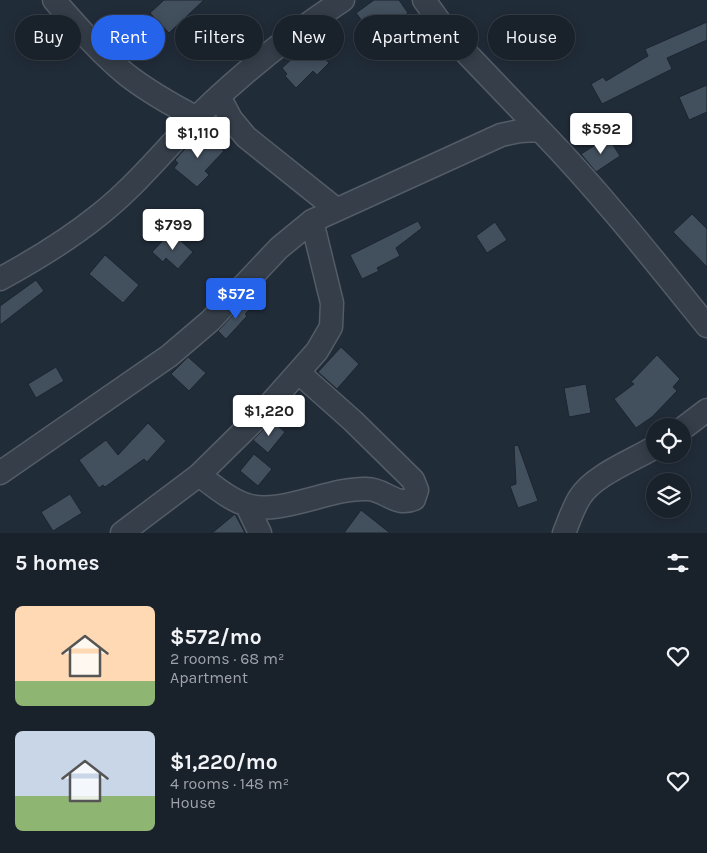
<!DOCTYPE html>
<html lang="en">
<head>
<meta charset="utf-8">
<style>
  :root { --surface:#19212b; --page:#222933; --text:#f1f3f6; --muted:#9fa3a9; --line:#373e47; --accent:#2563eb }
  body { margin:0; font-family:Karla,sans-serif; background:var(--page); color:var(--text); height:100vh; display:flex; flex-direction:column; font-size:19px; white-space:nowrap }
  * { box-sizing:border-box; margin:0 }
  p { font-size:16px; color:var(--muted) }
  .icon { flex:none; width:28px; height:28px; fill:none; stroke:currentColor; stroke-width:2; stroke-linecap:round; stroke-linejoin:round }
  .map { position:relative; height:533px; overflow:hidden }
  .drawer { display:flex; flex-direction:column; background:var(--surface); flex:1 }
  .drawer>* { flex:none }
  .hud { position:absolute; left:15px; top:15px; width:678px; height:45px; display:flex; gap:10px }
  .buttons { position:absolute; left:646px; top:418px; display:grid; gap:10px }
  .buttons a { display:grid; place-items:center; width:45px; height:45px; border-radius:50%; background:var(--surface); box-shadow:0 2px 12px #0003,0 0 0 1px var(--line); font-size:25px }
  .price { position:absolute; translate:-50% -42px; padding:0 11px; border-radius:5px; background:#fff; color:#222; font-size:16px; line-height:32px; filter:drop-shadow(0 1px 2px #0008) }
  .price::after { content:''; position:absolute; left:50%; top:30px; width:15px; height:11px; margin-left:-8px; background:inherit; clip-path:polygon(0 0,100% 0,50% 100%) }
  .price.selected { background:var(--accent); color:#fff }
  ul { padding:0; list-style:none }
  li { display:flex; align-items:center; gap:15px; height:125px; padding:0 15px }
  li span { display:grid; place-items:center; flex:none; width:140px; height:100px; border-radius:8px; color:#555 }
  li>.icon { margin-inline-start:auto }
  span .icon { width:60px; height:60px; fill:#fffc; stroke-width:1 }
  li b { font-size:21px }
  h2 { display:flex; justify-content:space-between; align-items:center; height:60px; padding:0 15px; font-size:21px }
  .chip { padding:0 18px; border-radius:22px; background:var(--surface); box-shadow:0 2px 12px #0003,0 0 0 1px var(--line); font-size:18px; line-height:45px }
  .chip.selected { background:var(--accent); color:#fff }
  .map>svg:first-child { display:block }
  .building { fill:#424f5d; stroke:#1c2530 }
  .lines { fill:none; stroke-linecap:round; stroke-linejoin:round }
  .minor-casing { stroke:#535c67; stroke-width:25 }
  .minor { stroke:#353e49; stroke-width:22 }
</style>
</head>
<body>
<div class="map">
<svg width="707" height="533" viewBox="0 0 707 533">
  <rect width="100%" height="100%" fill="#212c39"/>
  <!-- building -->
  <path class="building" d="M 164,0 L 204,0 L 169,33 L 150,13 Z
    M 374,0 L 399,0 L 408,13 L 374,37 L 356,13 Z
    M 707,22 L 707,40 L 667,58 L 672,69 L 602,104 L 591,84 L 603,77 L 606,81 L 648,56 L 645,49 Z
    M 309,43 L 329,63 L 317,75 L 313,71 L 296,88 L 285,76 L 287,74 L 282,68 Z
    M 707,85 L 707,112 L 689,120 L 679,97 Z
    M 198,134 L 206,142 L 211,138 L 224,151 L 205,171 L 209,175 L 197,187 L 174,168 L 178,163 L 175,160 Z
    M 608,137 L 620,156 L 596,172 L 581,154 Z
    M 692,214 L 707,229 L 707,267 L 673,232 Z
    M 418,221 L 422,228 L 396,248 L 400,256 L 377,268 L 379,271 L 362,279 L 350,255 Z
    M 495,222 L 507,240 L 487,253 L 476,236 Z
    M 171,232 L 193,252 L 178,269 L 166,258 L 163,262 L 152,252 Z
    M 105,255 L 139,285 L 123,303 L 89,274 Z
    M 36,280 L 44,291 L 0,325 L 0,306 Z
    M 248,299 L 254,305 L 245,314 L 247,316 L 226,339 L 218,331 Z
    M 341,347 L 359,364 L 337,389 L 318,372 Z
    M 657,355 L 680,379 L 673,387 L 677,391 L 652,417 L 636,428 L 614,399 L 634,384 L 631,382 Z
    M 188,357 L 206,373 L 189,391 L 171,374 Z
    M 56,367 L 64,381 L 36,398 L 28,384 Z
    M 586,384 L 591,413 L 569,417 L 564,388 Z
    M 272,421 L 285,432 L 268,453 L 253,440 Z
    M 148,423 L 166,441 L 147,462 L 144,459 L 105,487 L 103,485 L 99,488 L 79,460 L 106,440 L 118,455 Z
    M 518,445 L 538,501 L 518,508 L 510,486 L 516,484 L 514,446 Z
    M 254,454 L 272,469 L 258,486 L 240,471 Z
    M 70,494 L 82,513 L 53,531 L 41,512 Z
    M 361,510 L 390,533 L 344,533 Z
    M 235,514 L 245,533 L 212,533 Z"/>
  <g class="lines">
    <!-- minor casing -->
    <g class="minor-casing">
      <path id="minor" d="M 54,0 C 77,26 100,53 127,75 C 149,92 172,105 197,118
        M 424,0 L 450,36 L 540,130
        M 219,96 L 231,119 L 246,137 L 336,209
        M 0,279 C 35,260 68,240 99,215 C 136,186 165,149 198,116 C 243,72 291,34 343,0
        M 682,429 L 707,410
        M 0,473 L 169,356 L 210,321 L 279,248 L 312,221 L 501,135 L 520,131 L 540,130 C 600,192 653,259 707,326
        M 199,475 C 214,486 230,500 247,505 C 279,516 332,487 367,489 C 385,489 395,507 414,499 L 417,490 L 413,480 L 353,421 L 299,373
        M 247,506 L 260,533
        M 122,533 L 199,475 L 262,413 L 317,351 L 331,327 L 332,303 L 312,221
        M 564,533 C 569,521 573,508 580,497 C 594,475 632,461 655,447"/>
    </g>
    <!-- minor -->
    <use href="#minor" class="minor"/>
  </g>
</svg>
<div class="buttons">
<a><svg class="icon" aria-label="locate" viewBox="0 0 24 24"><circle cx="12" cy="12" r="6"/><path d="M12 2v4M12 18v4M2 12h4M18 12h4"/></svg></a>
<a><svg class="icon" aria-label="layers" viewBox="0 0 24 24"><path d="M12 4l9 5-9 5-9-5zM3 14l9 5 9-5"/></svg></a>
</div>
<b class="price" style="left:601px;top:155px">$592</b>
<b class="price" style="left:198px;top:159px">$1,110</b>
<b class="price" style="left:173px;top:251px">$799</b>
<b class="price selected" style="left:236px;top:320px">$572</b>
<b class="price" style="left:269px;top:437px">$1,220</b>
<div class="hud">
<a class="chip">Buy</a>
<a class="chip selected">Rent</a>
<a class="chip">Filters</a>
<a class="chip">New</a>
<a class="chip">Apartment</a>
<a class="chip">House</a>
</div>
</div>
<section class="drawer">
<h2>5 homes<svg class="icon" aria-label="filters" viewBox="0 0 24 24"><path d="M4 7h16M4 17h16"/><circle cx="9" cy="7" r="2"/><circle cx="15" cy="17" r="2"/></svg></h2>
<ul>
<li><span style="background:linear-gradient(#ffd9b3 75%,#8fb573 0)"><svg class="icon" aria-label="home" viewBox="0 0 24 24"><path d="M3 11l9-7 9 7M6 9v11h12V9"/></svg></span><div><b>$572/mo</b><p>2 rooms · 68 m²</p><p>Apartment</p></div><svg class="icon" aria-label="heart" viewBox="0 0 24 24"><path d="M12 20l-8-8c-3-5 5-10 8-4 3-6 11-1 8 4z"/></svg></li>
<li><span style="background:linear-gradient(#c9d6e8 65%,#8fb573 0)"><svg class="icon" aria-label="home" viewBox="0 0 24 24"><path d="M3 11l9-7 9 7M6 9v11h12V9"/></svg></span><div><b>$1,220/mo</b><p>4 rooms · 148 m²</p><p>House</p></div><svg class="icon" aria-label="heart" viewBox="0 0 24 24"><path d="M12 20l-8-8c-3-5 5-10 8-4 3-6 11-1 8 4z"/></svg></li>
</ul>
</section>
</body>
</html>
